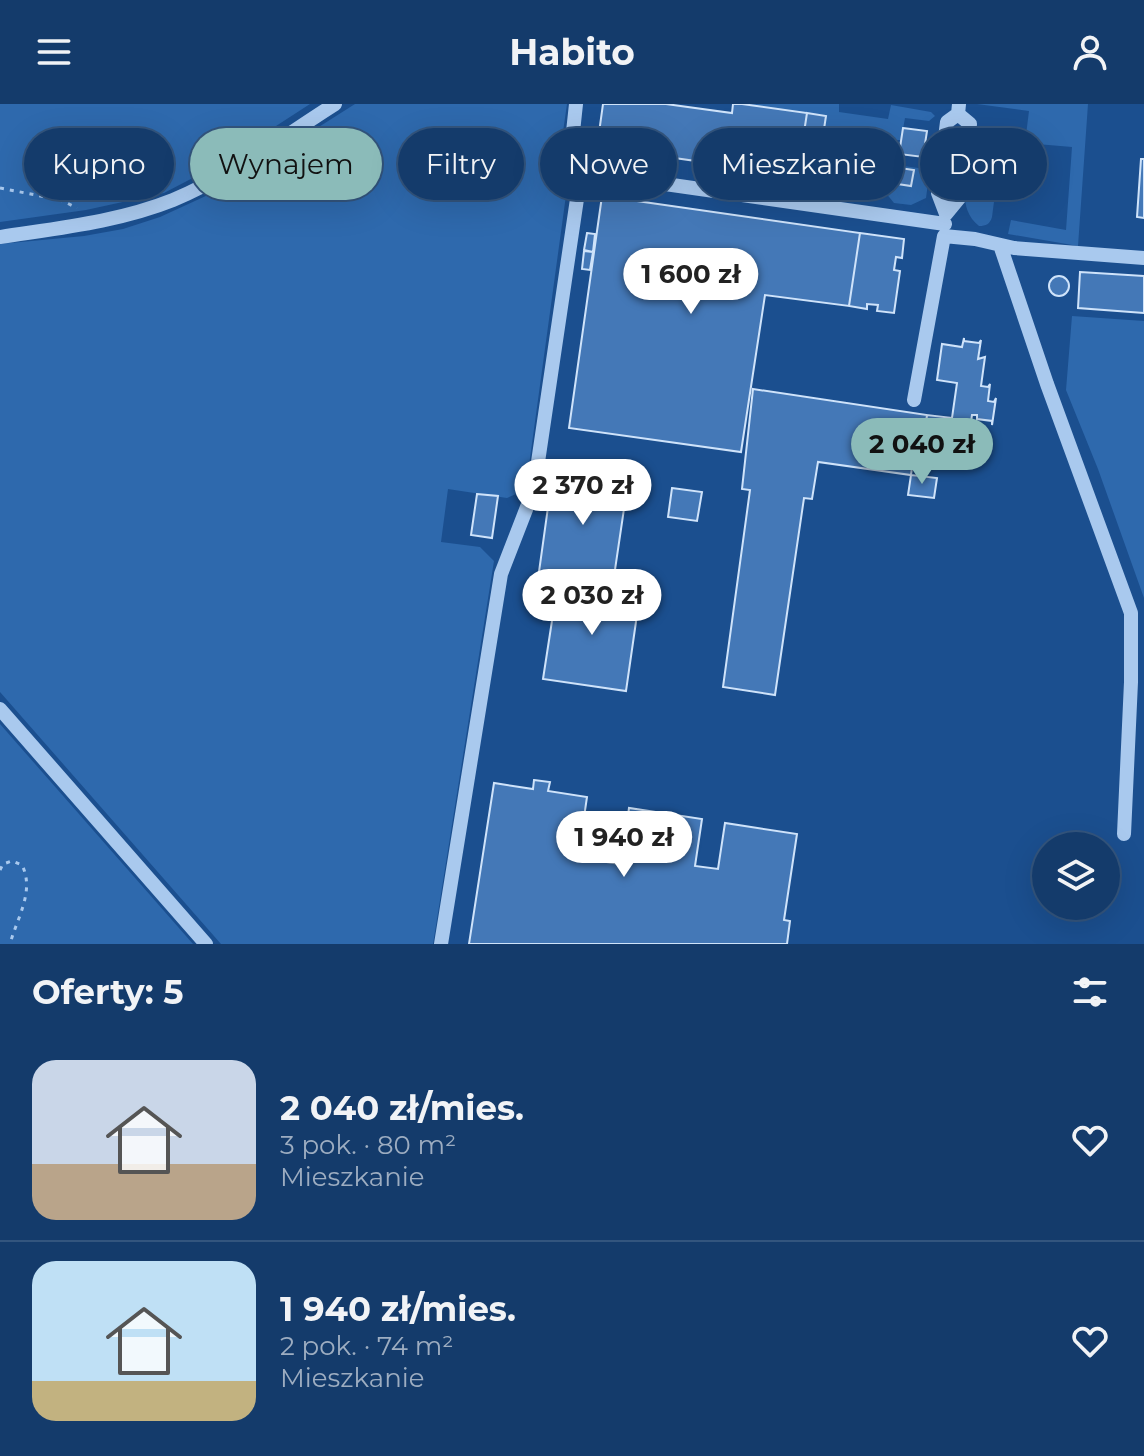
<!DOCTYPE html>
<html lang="pl">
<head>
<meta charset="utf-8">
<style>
  :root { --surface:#143b6b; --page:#1d4271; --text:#f1f3f6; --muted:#9dadc1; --line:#33557e; --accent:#8bbbb9 }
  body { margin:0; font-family:Montserrat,sans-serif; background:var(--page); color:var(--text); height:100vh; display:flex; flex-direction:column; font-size:30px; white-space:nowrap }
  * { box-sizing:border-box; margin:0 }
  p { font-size:26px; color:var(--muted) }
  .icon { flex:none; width:44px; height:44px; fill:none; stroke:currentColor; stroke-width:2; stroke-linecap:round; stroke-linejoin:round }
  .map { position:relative; height:840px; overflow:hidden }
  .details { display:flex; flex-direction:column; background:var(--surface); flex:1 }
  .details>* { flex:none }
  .top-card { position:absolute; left:24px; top:24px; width:1096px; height:72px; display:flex; gap:16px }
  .buttons { position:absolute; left:1032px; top:728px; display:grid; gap:16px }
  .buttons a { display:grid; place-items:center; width:88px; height:88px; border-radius:50%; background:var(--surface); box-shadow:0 8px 32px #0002,0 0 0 2px var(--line); font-size:40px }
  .price { position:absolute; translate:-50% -68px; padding:0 18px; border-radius:28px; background:#fff; color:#222; font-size:26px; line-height:52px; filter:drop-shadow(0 2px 4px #0008) }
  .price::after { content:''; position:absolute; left:50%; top:48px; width:24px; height:18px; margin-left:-12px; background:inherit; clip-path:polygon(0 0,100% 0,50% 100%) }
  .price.active { background:var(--accent); color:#111 }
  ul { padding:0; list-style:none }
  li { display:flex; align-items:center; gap:24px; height:200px; padding:0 32px }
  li+li { border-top:2px solid var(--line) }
  li span { display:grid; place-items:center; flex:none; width:224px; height:160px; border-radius:24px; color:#555 }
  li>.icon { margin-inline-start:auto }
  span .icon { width:96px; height:96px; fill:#fffc; stroke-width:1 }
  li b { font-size:34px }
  h2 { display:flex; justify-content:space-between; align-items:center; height:96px; padding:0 32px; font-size:34px }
  .pill { padding:0 28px; border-radius:36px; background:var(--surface); box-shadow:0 8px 32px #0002,0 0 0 2px var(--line); font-size:28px; line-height:72px }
  .pill.active { background:var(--accent); color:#111 }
  header { display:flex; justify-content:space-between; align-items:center; height:104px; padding:0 32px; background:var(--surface); font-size:36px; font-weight:700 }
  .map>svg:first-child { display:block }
  .green { fill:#2e69ad }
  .building { fill:#4478b7; stroke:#cfe3fa; stroke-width:2 }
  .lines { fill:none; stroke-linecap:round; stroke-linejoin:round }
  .path { stroke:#a9c9ee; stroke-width:3; stroke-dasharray:4 6; stroke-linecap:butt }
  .minor { stroke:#a9c9ee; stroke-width:14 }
</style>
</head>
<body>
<header><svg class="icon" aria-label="menu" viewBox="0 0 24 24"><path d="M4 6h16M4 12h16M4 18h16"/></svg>Habito<svg class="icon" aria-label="person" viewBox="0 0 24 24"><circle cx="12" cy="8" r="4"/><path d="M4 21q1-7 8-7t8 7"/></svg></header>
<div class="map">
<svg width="1144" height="840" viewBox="0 0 1144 840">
  <rect width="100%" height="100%" fill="#1b4f8f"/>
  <!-- green -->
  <path class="green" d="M 0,0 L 310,0 L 208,66 L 164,89 L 86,106 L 0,118 Z
    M 355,0 L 567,0 L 562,35 L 570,62 L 527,376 L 523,387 L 507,394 L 448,385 L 441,438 L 480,443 L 494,457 L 433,840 L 221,840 L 0,588 L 0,140 L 84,132 L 123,125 L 160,113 L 221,85 Z
    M 742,0 L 839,0 L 839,8 L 888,15 L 891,1 L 931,8 L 935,12 L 929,17 L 905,14 L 901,36 L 892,36 L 890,52 L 897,61 L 925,65 L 929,72 L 926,94 L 911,101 L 894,99 L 881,83 L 876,82 L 876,72 L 844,68 L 842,79 L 845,83 L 839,89 L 815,88 L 802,77 L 799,61 L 818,64 L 826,12 Z
    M 1088,0 L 1078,142 L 1008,130 L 1011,116 L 1066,126 L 1072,43 L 1025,39 L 1029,7 L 977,0 Z
    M 970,48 L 1000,52 L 992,113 C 990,120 986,122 979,122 C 956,104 967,73 970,48 Z
    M 1072,212 L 1144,217 L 1144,494 L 1098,365 L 1066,286 Z
    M 0,620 L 193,840 L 0,840 Z"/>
  <!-- building -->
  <path class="building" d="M 603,0 L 666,0 L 732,9 L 733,0 L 742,0 L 807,9 L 799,61 L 725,51 L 724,61 L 597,43 Z
    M 807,9 L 826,12 L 818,64 L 799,61 Z
    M 903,24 L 927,27 L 923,53 L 899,50 Z
    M 1141,55 L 1144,55 L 1144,114 L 1137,113 Z
    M 886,62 L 914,66 L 911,82 L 884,78 Z
    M 602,92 L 860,129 L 849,202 L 765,191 L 741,348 L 569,324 Z
    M 587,129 L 595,130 L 593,148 L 584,146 Z
    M 860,129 L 904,135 L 902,154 L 896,153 L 894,166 L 900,167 L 894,209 L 877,207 L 878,201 L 867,200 L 867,205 L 849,202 Z
    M 584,147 L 593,148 L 590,166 L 582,165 Z
    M 1080,168 L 1144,172 L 1144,209 L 1078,204 Z
    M1049 182a10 10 0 1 1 20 0a10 10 0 1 1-20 0Z
    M 964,234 L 964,237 L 979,239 L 981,236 L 978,255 L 985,253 L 981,282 L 988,283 L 990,280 L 988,297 L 994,298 L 996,294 L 992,321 L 992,317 L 977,315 L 977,311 L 972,311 L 966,348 L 966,344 L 941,341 L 943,330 L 926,328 L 924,331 L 927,311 L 952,314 L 957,279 L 937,276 L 942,240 L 962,243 Z
    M 753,285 L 927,311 L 926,320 L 918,319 L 911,371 L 818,358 L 812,395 L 804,394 L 775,591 L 723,583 L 750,386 L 742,385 Z
    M 554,360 L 629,371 L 612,486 L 538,475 Z
    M 911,371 L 937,374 L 934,394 L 908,391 Z
    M 672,384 L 702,388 L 697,417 L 668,413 Z
    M 477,390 L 498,392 L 492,434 L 471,431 Z
    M 558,478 L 640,490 L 626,587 L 543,575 Z
    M 534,676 L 550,678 L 548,687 L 587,693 L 578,754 L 621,760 L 629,704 L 702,715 L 695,762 L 718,765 L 725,719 L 797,730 L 784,816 L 790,817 L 787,840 L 469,840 L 494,679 L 533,685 Z"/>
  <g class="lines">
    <!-- path -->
    <path class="path" d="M 0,84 L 61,96 L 77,104
      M 0,766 L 3,760 L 12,757 L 22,761 C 35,787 17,814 10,840"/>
    <!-- minor -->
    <path class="minor" d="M 958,10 L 970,20 L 960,93 L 946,110 L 938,89 L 947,18 L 958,10 L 959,0
      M 581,68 L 945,120
      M 0,133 C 58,124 118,118 173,96 C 231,72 283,33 335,0
      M 1000,141 L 1047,280 L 1131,509 L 1131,578 L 1124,730
      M 914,296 L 944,132 L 975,135 L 1014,144 L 1144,154
      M 0,605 L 206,840
      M 441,840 L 501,470 L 534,385 L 581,68 L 573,28 L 576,0"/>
  </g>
</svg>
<div class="buttons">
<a><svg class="icon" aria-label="layers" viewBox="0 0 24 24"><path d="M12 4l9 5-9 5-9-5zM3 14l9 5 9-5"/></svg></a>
</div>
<b class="price" style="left:691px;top:212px">1 600 zł</b>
<b class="price active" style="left:922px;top:382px">2 040 zł</b>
<b class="price" style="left:583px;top:423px">2 370 zł</b>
<b class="price" style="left:592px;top:533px">2 030 zł</b>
<b class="price" style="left:624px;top:775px">1 940 zł</b>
<div class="top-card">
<a class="pill">Kupno</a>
<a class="pill active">Wynajem</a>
<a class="pill">Filtry</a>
<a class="pill">Nowe</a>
<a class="pill">Mieszkanie</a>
<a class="pill">Dom</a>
</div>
</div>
<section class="details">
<h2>Oferty: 5<svg class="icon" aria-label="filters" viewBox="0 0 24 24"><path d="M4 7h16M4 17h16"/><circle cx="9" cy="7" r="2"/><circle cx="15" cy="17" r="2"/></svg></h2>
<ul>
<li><span style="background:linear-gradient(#c9d6e8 65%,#b9a48a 0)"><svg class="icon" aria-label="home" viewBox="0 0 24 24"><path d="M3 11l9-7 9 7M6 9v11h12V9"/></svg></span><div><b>2 040 zł/mies.</b><p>3 pok. · 80 m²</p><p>Mieszkanie</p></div><svg class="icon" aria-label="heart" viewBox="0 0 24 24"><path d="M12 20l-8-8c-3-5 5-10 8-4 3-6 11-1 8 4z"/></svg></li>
<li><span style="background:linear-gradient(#bfe0f5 75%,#c2b280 0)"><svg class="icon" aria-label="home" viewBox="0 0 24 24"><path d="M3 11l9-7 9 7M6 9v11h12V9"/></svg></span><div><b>1 940 zł/mies.</b><p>2 pok. · 74 m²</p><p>Mieszkanie</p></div><svg class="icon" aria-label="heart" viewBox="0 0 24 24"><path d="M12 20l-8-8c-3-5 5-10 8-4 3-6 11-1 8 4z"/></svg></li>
</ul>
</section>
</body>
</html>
